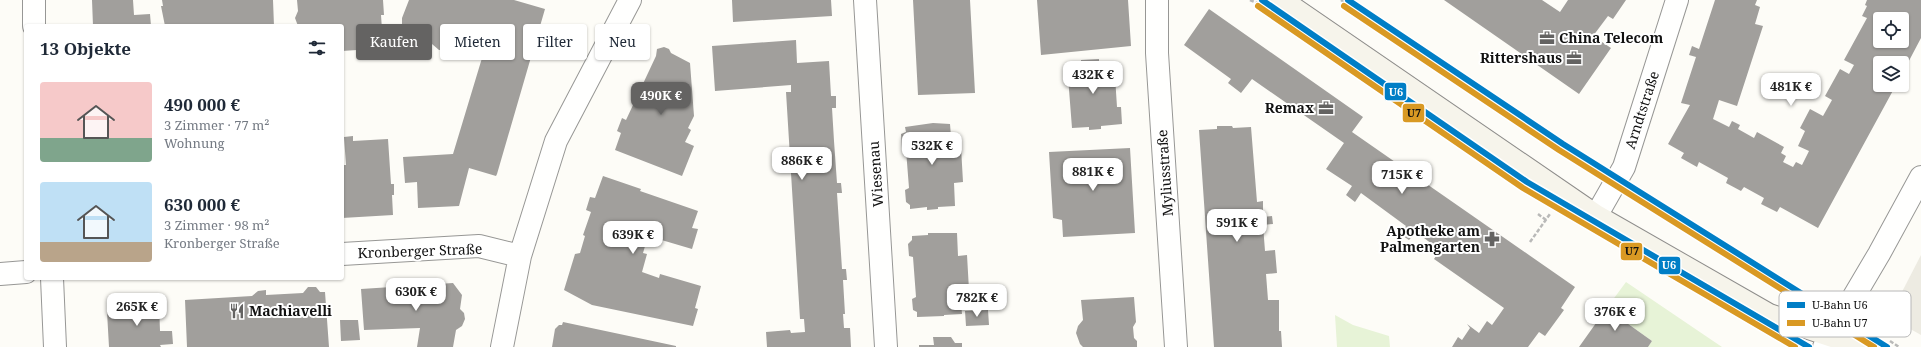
<!DOCTYPE html>
<html lang="de">
<head>
<meta charset="utf-8">
<style>
  :root { --surface:#fff; --page:#f6f6f7; --text:#1f2937; --muted:#747a83; --accent:#646362 }
  body { margin:0; font-family:"Noto Serif",serif; background:var(--page); color:var(--text); height:100vh; display:flex; flex-direction:column; font-size:15px; white-space:nowrap }
  * { box-sizing:border-box; margin:0 }
  p { font-size:13px; color:var(--muted) }
  .icon { flex:none; width:22px; height:22px; fill:none; stroke:currentColor; stroke-width:2; stroke-linecap:round; stroke-linejoin:round }
  .map { position:relative; flex:1; overflow:hidden }
  .drawer { position:absolute; left:24px; top:24px; width:320px; height:256px; display:flex; flex-direction:column; background:var(--surface); border-radius:4px; box-shadow:0 1px 3px #0004 }
  .drawer>* { flex:none }
  .top-card { position:absolute; left:356px; top:24px; width:380px; height:36px; display:flex; gap:8px }
  .tools { position:absolute; left:1873px; top:12px; display:grid; gap:8px }
  .tools a { display:grid; place-items:center; width:36px; height:36px; border-radius:4px; background:var(--surface); box-shadow:0 1px 3px #0004; font-size:20px }
  .price { position:absolute; translate:-50% -34px; padding:0 9px; border-radius:8px; background:#fff; color:#222; font-size:13px; line-height:26px; filter:drop-shadow(0 1px 2px #0008) }
  .price::after { content:''; position:absolute; left:50%; top:24px; width:12px; height:9px; margin-left:-6px; background:inherit; clip-path:polygon(0 0,100% 0,50% 100%) }
  .price.current { background:var(--accent); color:#fff }
  ul { padding:0; list-style:none }
  li { display:flex; align-items:center; gap:12px; height:100px; padding:0 16px }
  li span { display:grid; place-items:center; flex:none; width:112px; height:80px; border-radius:4px; color:#555 }
  li>.icon { margin-inline-start:auto }
  span .icon { width:48px; height:48px; fill:#fffc; stroke-width:1 }
  li b { font-size:17px }
  h2 { display:flex; justify-content:space-between; align-items:center; height:48px; padding:0 16px; font-size:17px }
  .pill { padding:0 14px; border-radius:4px; background:var(--surface); box-shadow:0 1px 3px #0004; font-size:14px; line-height:36px }
  .pill.current { background:var(--accent); color:#fff }
  .map>svg:first-child { display:block }
  .green { fill:#e7f3d7 }
  .plaza { fill:#edebe2 }
  .building { fill:#a19f9c; fill-rule:evenodd }
  .lines { fill:none; stroke-linecap:round; stroke-linejoin:round }
  .street-casing { stroke:#979795; stroke-width:24 }
  .secondary-casing { stroke:#8e8d8b; stroke-width:24 }
  .path { stroke:#b9b9b8; stroke-width:2.5; stroke-dasharray:4 2; stroke-linecap:butt }
  .street { stroke:#fffffe; stroke-width:22 }
  .secondary { stroke:#f6f4eb; stroke-width:22 }
  .metro-1-casing { stroke:#fff; stroke-width:9 }
  .metro-2-casing { stroke:#fff; stroke-width:9 }
  .metro-1 { stroke:#007ec6; stroke-width:6 }
  .metro-2 { stroke:#d99923; stroke-width:6 }
  .labels { text-anchor:middle; stroke-width:4; stroke-linejoin:round; paint-order:stroke }
  .poi-label { font-size:14px; font-weight:bold; fill:#111; stroke:#fff; text-anchor:end }
  .street-label { font-size:14px; fill:#111; stroke:#fff }
  .key { fill:#fff; stroke:#b8b8b8; stroke-width:1 }
  .key-label { font-size:11px; fill:#111 }
  .line-badge { stroke:#fff; stroke-width:1.5 }
  .badge-label { font-size:11px; text-anchor:middle; font-weight:bold; fill:#fff }
  .pale-badge-label { font-size:11px; text-anchor:middle; font-weight:bold; fill:#111 }
</style>
</head>
<body>
<div class="map">
<svg width="1921" height="347" viewBox="0 0 1921 347">
  <rect width="100%" height="100%" fill="#fdfcf7"/>
  <!-- green -->
  <path class="green" d="M 1626,282 L 1722,347 L 1648,347 L 1652,341 L 1624,321 L 1628,315 L 1613,305 L 1609,310 L 1606,309 Z
    M 1335,315 L 1353,325 L 1389,336 L 1390,347 L 1337,347 Z"/>
  <!-- plaza -->
  <path class="plaza" d="M 1921,255 L 1921,335 L 1889,317 Z"/>
  <!-- building -->
  <path class="building" d="M 92,0 L 133,0 L 134,15 L 150,14 L 151,26 L 93,26 Z
    M 162,0 L 273,0 L 274,26 L 165,26 L 161,6 L 163,6 Z
    M 297,0 L 383,0 L 384,15 L 381,15 L 383,44 L 357,46 L 357,50 L 342,51 L 342,26 L 298,26 L 295,18 L 298,11 Z
    M 409,0 L 514,0 L 545,9 L 497,174 L 496,176 L 469,168 L 459,206 L 418,208 L 417,182 L 405,183 L 403,157 L 453,154 L 482,58 L 464,53 L 457,56 L 456,51 L 439,50 L 432,44 L 402,35 L 402,18 Z
    M 732,0 L 831,0 L 832,16 L 733,22 Z
    M 913,0 L 970,0 L 975,93 L 918,95 Z
    M 1037,0 L 1128,0 L 1131,46 L 1041,55 Z
    M 1444,0 L 1542,0 L 1560,12 L 1568,0 L 1626,0 L 1613,19 L 1608,16 L 1593,36 L 1611,48 L 1579,94 Z
    M 1715,0 L 1757,0 L 1755,5 L 1760,7 L 1755,24 L 1763,26 L 1737,106 L 1719,100 L 1713,119 L 1729,127 L 1732,121 L 1740,125 L 1738,129 L 1754,138 L 1757,132 L 1784,147 L 1781,153 L 1786,156 L 1783,162 L 1793,167 L 1796,162 L 1802,165 L 1809,151 L 1798,146 L 1805,131 L 1800,128 L 1810,109 L 1823,116 L 1832,100 L 1825,96 L 1840,69 L 1849,74 L 1854,65 L 1844,60 L 1867,18 L 1862,16 L 1867,6 L 1865,5 L 1867,0 L 1921,0 L 1921,38 L 1902,74 L 1902,63 L 1880,63 L 1880,85 L 1896,85 L 1818,228 L 1780,207 L 1777,212 L 1761,204 L 1764,198 L 1744,187 L 1741,191 L 1726,183 L 1728,178 L 1699,162 L 1697,167 L 1681,158 L 1684,153 L 1668,144 L 1690,105 L 1681,103 L 1696,57 L 1689,55 L 1692,46 L 1699,49 ZM 1880,19 L 1902,19 L 1902,41 L 1880,41 Z
    M 1209,9 L 1363,117 L 1352,132 L 1575,287 L 1561,308 L 1564,310 L 1545,336 L 1539,332 L 1528,347 L 1452,347 L 1458,337 L 1462,340 L 1470,328 L 1467,324 L 1479,333 L 1487,321 L 1492,325 L 1504,308 L 1434,259 L 1440,250 L 1416,232 L 1409,240 L 1400,234 L 1406,226 L 1361,193 L 1355,202 L 1346,195 L 1352,186 L 1326,169 L 1344,143 L 1252,79 L 1241,93 L 1228,83 L 1231,79 L 1184,45 Z
    M 796,40 L 797,63 L 829,61 L 831,96 L 836,96 L 836,108 L 832,108 L 834,141 L 837,183 L 841,183 L 842,193 L 837,193 L 842,269 L 846,269 L 847,280 L 843,280 L 845,314 L 843,314 L 844,328 L 850,328 L 851,347 L 767,347 L 766,332 L 790,330 L 791,333 L 805,332 L 804,319 L 800,319 L 786,92 L 791,92 L 791,85 L 715,91 L 712,46 Z
    M 664,47 L 669,49 L 671,53 L 690,63 L 694,116 L 688,128 L 691,130 L 685,142 L 694,146 L 682,176 L 615,150 L 621,133 L 617,131 L 622,118 L 626,120 L 656,56 L 657,49 Z
    M 1099,59 L 1099,62 L 1114,61 L 1117,107 L 1121,107 L 1122,124 L 1101,126 L 1101,129 L 1089,130 L 1089,127 L 1072,128 L 1067,64 L 1081,63 L 1081,60 Z
    M 933,123 L 950,124 L 952,148 L 961,147 L 963,182 L 954,183 L 955,206 L 938,207 L 938,209 L 927,210 L 927,207 L 910,209 L 910,205 L 906,202 L 905,190 L 909,188 L 906,150 L 902,148 L 901,134 L 906,132 L 905,127 Z
    M 1217,126 L 1232,126 L 1233,128 L 1251,127 L 1257,202 L 1263,201 L 1263,217 L 1272,216 L 1273,224 L 1263,225 L 1265,251 L 1275,250 L 1277,273 L 1266,274 L 1268,300 L 1279,300 L 1279,331 L 1281,331 L 1282,347 L 1214,347 L 1199,130 L 1217,129 Z
    M 353,136 L 353,141 L 388,139 L 391,184 L 394,184 L 394,195 L 392,195 L 393,215 L 342,218 L 342,165 L 346,165 L 344,137 Z
    M 1130,148 L 1135,233 L 1063,237 L 1062,220 L 1053,218 L 1049,152 Z
    M 603,176 L 641,189 L 640,191 L 698,211 L 692,228 L 698,229 L 692,249 L 648,236 L 643,253 L 647,254 L 642,272 L 659,278 L 660,274 L 701,286 L 695,308 L 698,309 L 693,326 L 592,305 L 564,290 L 575,254 L 580,253 L 585,236 L 583,235 L 591,212 L 586,210 L 590,197 L 595,198 Z
    M 928,233 L 957,233 L 958,256 L 967,255 L 969,290 L 960,291 L 962,314 L 944,315 L 944,316 L 917,317 L 917,312 L 913,310 L 912,299 L 916,297 L 913,257 L 909,256 L 908,244 L 912,240 L 912,236 L 928,235 Z
    M 453,283 L 462,295 L 460,309 L 464,313 L 465,319 L 462,326 L 456,330 L 453,347 L 417,347 L 420,328 L 364,330 L 361,289 Z
    M 308,287 L 316,287 L 320,292 L 325,292 L 329,347 L 187,347 L 185,300 L 252,296 L 258,291 L 266,290 L 266,295 L 303,293 Z
    M 1134,297 L 1136,322 L 1133,327 L 1134,338 L 1137,341 L 1137,347 L 1083,347 L 1080,344 L 1076,333 L 1078,326 L 1083,320 L 1081,300 Z
    M 159,303 L 160,331 L 172,331 L 173,344 L 160,345 L 161,347 L 109,347 L 107,312 L 112,308 L 112,306 Z
    M 1613,305 L 1628,315 L 1624,321 L 1652,341 L 1648,347 L 1579,347 L 1606,309 L 1609,310 Z
    M 988,310 L 989,325 L 966,326 L 965,311 Z
    M 340,320 L 358,320 L 360,340 L 341,341 Z
    M 563,322 L 676,346 L 676,347 L 552,347 L 555,329 L 559,325 L 562,325 Z
    M 933,337 L 951,337 L 955,343 L 962,343 L 962,347 L 919,347 L 919,345 L 934,345 Z"/>
  <g class="lines">
    <!-- street casing -->
    <g class="street-casing">
      <path id="street" d="M 865,0 L 886,347
        M 1157,0 L 1157,53 L 1176,347
        M 34,26 L 34,0
        M 1596,216 L 1624,167 L 1677,0
        M 342,254 L 479,246 L 520,256
        M 0,274 L 26,272
        M 52,278 L 55,347
        M 502,347 L 520,256 L 556,141 L 630,0
        M 1824,347 L 1879,254 L 1921,177"/>
    </g>
    <!-- secondary casing -->
    <g class="secondary-casing">
      <path id="secondary" d="M 1281,0 L 1596,216 L 1769,315 L 1866,347"/>
    </g>
    <!-- path -->
    <path class="path" d="M 1250,0 L 1257,3
      M 1341,0 L 1593,172
      M 1636,197 L 1821,302
      M 1538,214 L 1546,220
      M 1530,242 L 1550,214
      M 1890,341 L 1899,347"/>
    <!-- street -->
    <use href="#street" class="street"/>
    <!-- secondary -->
    <use href="#secondary" class="secondary"/>
    <!-- metro-1 casing -->
    <g class="metro-1-casing">
      <path id="metro-1" d="M 1262,0 L 1527,182 L 1809,347
        M 1348,0 L 1563,144 L 1887,347"/>
    </g>
    <!-- metro-2 casing -->
    <g class="metro-2-casing">
      <path id="metro-2" d="M 1258,6 L 1523,188 L 1795,347
        M 1344,6 L 1559,150 L 1874,347"/>
    </g>
    <!-- metro-1 -->
    <use href="#metro-1" class="metro-1"/>
    <!-- metro-2 -->
    <use href="#metro-2" class="metro-2"/>
  </g>
  <!-- icons -->
  <defs>
    <g id="office-bare" transform="scale(1.2)"><path d="M-6-3h4V-5.5h4V-3h4V5H-6ZM-1-4.5V-3h2v-1.5ZM-6 0V1H6V0Z" fill="#646362" stroke="#fff" stroke-width="2.5" paint-order="stroke"/></g>
    <g id="pharmacy-bare" transform="scale(1.2)"><path d="M-2-6h4v4h4v4h-4v4h-4v-4h-4v-4h4Z" fill="#646362" stroke="#fff" stroke-width="2.5" paint-order="stroke"/></g>
    <g id="restaurant-bare" transform="scale(1.2)"><path d="M-5-6h1v4h1v-4h1v4h1v-4h1v5L-1.5 .5V6h-2V.5L-5-1ZM5-6V6H3V1.5H1.5Q1.5-4 5-6Z" fill="#646362" stroke="#fff" stroke-width="2.5" paint-order="stroke"/></g>
  </defs>
  <g fill-rule="evenodd">
    <use href="#office-bare" x="1547" y="38"/>
    <use href="#office-bare" x="1574" y="58"/>
    <use href="#office-bare" x="1326" y="108"/>
    <use href="#pharmacy-bare" x="1492" y="239"/>
    <use href="#restaurant-bare" x="237" y="311"/>
  </g>
  <g class="labels">
    <!-- poi labels -->
    <g class="poi-label">
      <text x="1559" y="43" text-anchor="start">China Telecom</text>
      <text x="1562" y="63">Rittershaus</text>
      <text x="1314" y="113">Remax</text>
      <text x="1480" y="236">Apotheke am<tspan x="1480" dy="16">Palmengarten</tspan></text>
      <text x="249" y="316" text-anchor="start">Machiavelli</text>
    </g>
    <!-- street labels -->
    <g class="street-label">
      <text transform="translate(1642 110) rotate(-72)" y="5">Arndtstraße</text>
      <text transform="translate(1165 173) rotate(-94)" y="5">Myliusstraße</text>
      <text transform="translate(876 174) rotate(-94)" y="5">Wiesenau</text>
      <text transform="translate(420 251) rotate(-2)" y="5">Kronberger Straße</text>
    </g>
  </g>
  <!-- legend -->
  <rect x="1779" y="291" width="132" height="46" rx="6" class="key"/>
  <rect x="1787" y="302" width="18" height="6" fill="#007ec6"/>
  <rect x="1787" y="320" width="18" height="6" fill="#d99923"/>
  <g class="key-label">
    <text x="1812" y="309">U-Bahn U6</text>
    <text x="1812" y="327">U-Bahn U7</text>
  </g>
  <g class="line-badge">
    <rect x="1384" y="82" width="23" height="19" rx="4" fill="#007ec6"/>
    <rect x="1402" y="103" width="23" height="20" rx="4" fill="#d99923"/>
    <rect x="1620" y="242" width="23" height="19" rx="4" fill="#d99923"/>
    <rect x="1658" y="256" width="23" height="19" rx="4" fill="#007ec6"/>
  </g>
  <g class="badge-label">
    <text x="1396" y="96">U6</text>
    <text x="1669" y="269">U6</text>
  </g>
  <g class="pale-badge-label">
    <text x="1414" y="117">U7</text>
    <text x="1632" y="255">U7</text>
  </g>
</svg>
<div class="tools">
<a><svg class="icon" aria-label="locate" viewBox="0 0 24 24"><circle cx="12" cy="12" r="6"/><path d="M12 2v4M12 18v4M2 12h4M18 12h4"/></svg></a>
<a><svg class="icon" aria-label="layers" viewBox="0 0 24 24"><path d="M12 4l9 5-9 5-9-5zM3 14l9 5 9-5"/></svg></a>
</div>
<b class="price" style="left:1093px;top:95px">432K €</b>
<b class="price" style="left:1791px;top:107px">481K €</b>
<b class="price current" style="left:661px;top:116px">490K €</b>
<b class="price" style="left:932px;top:166px">532K €</b>
<b class="price" style="left:802px;top:181px">886K €</b>
<b class="price" style="left:1093px;top:192px">881K €</b>
<b class="price" style="left:1402px;top:195px">715K €</b>
<b class="price" style="left:1237px;top:243px">591K €</b>
<b class="price" style="left:633px;top:255px">639K €</b>
<b class="price" style="left:416px;top:312px">630K €</b>
<b class="price" style="left:977px;top:318px">782K €</b>
<b class="price" style="left:137px;top:327px">265K €</b>
<b class="price" style="left:1615px;top:332px">376K €</b>
<div class="top-card">
<a class="pill current">Kaufen</a>
<a class="pill">Mieten</a>
<a class="pill">Filter</a>
<a class="pill">Neu</a>
</div>
<section class="drawer">
<h2>13 Objekte<svg class="icon" aria-label="filters" viewBox="0 0 24 24"><path d="M4 7h16M4 17h16"/><circle cx="9" cy="7" r="2"/><circle cx="15" cy="17" r="2"/></svg></h2>
<ul>
<li><span style="background:linear-gradient(#f6c9c9 70%,#7fa58c 0)"><svg class="icon" aria-label="home" viewBox="0 0 24 24"><path d="M3 11l9-7 9 7M6 9v11h12V9"/></svg></span><div><b>490 000 €</b><p>3 Zimmer · 77 m²</p><p>Wohnung</p></div></li>
<li><span style="background:linear-gradient(#bfe0f5 75%,#b9a48a 0)"><svg class="icon" aria-label="home" viewBox="0 0 24 24"><path d="M3 11l9-7 9 7M6 9v11h12V9"/></svg></span><div><b>630 000 €</b><p>3 Zimmer · 98 m²</p><p>Kronberger Straße</p></div></li>
</ul>
</section>
</div>
</body>
</html>
